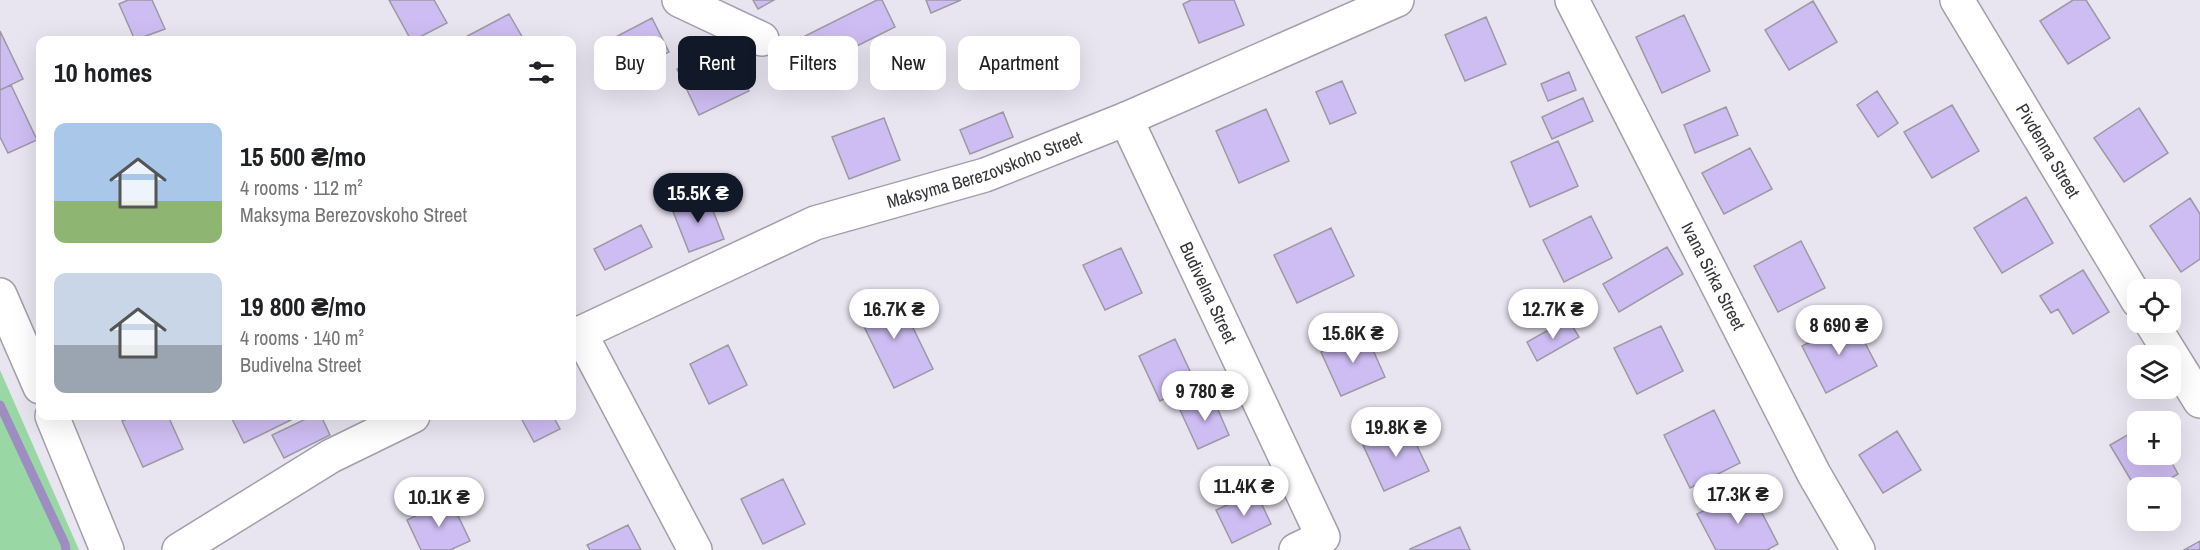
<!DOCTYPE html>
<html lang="en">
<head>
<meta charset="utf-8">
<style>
  :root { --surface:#fff; --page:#f6f6f6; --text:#202124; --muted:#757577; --accent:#111827 }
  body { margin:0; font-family:"Archivo Narrow",sans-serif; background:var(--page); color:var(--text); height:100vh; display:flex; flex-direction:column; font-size:22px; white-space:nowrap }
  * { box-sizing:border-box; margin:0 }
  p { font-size:20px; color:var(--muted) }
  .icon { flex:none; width:33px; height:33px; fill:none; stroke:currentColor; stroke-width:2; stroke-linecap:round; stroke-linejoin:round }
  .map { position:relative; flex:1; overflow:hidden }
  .details { position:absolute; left:36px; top:36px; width:540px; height:384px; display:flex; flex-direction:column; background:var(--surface); border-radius:12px; box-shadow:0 6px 24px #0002 }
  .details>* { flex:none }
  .guide { position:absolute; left:594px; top:36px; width:570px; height:54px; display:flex; gap:12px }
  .buttons { position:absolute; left:2127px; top:279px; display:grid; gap:12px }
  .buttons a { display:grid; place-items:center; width:54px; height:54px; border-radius:12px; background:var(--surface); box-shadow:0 6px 24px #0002; font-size:30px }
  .price { position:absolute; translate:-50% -51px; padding:0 14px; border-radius:21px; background:#fff; color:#222; font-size:20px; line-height:39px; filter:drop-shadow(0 2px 3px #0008) }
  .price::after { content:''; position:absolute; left:50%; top:36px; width:18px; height:14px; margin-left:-9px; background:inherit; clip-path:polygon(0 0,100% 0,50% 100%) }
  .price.selected { background:var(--accent); color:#fff }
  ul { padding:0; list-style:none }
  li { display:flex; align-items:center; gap:18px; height:150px; padding:0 18px }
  li span { display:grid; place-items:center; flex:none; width:168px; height:120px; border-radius:12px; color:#555 }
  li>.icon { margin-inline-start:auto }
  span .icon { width:72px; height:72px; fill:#fffc; stroke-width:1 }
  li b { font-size:26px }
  h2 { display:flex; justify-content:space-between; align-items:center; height:72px; padding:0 18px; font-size:26px }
  .tag { padding:0 21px; border-radius:12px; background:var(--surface); box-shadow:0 6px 24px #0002; font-size:21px; line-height:54px }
  .tag.selected { background:var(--accent); color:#fff }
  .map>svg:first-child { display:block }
  .green { fill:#99d7a5 }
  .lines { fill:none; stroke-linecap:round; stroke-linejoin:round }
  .stream { stroke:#9e8dc0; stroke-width:9 }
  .building { fill:#cebdf2; stroke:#9c99a4; stroke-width:1.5 }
  .minor-casing { stroke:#a29faa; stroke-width:36 }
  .minor { stroke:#fff; stroke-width:33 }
  .labels { text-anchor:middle; stroke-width:5; stroke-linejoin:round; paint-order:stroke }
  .street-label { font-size:18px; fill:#37353a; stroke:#e8e4f0 }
</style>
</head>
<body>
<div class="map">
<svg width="2200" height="550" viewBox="0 0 2200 550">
  <rect width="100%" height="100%" fill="#e8e4f0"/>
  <!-- green -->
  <path class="green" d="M 0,370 L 79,550 L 0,550 Z"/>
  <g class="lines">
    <!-- stream -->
    <path class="stream" d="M 0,405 L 65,544 L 66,550"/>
  </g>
  <!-- building -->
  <path class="building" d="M 128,0 L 152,0 L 165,29 L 135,40 L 119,4 Z
    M 389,0 L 434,0 L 447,23 L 414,40 L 411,40 Z
    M 753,0 L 774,0 L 758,9 Z
    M 877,0 L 882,0 L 895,27 L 815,67 L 801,38 Z
    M 926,0 L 961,0 L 931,13 Z
    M 1191,0 L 1234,0 L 1244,25 L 1199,43 L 1183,4 Z
    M 2073,0 L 2086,0 L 2110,38 L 2068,64 L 2040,21 Z
    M 1813,1 L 1837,42 L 1789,70 L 1765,30 Z
    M 509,14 L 524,40 L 460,40 Z
    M 1684,15 L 1710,71 L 1662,93 L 1636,37 Z
    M 1486,17 L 1506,64 L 1465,81 L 1445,35 Z
    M 652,18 L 669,52 L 621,77 L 604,43 Z
    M 0,31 L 23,79 L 0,90 Z
    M 1025,37 L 1037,65 L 1023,71 L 1011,43 Z
    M 728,46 L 749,91 L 699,115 L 677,69 Z
    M 1569,72 L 1576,90 L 1548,101 L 1541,84 Z
    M 1342,81 L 1356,113 L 1330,124 L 1316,92 Z
    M 11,85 L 37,140 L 8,153 L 0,137 L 0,90 Z
    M 1877,91 L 1898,123 L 1878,137 L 1857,105 Z
    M 1583,98 L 1593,121 L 1552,139 L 1542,117 Z
    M 1952,105 L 1979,151 L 1932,178 L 1904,132 Z
    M 1726,107 L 1738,135 L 1695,153 L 1684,125 Z
    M 2139,108 L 2168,153 L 2124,182 L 2094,138 Z
    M 1266,109 L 1289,161 L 1239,183 L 1216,131 Z
    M 1003,112 L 1013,137 L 970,154 L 960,130 Z
    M 884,118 L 900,160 L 849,179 L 832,137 Z
    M 1558,141 L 1578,186 L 1530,207 L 1511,162 Z
    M 1750,148 L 1772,189 L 1724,214 L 1702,173 Z
    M 707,195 L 724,239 L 689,252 L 672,209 Z
    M 2026,197 L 2053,243 L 2002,273 L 1974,228 Z
    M 2190,198 L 2200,214 L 2200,259 L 2181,272 L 2150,226 Z
    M 1591,216 L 1612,258 L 1564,282 L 1543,240 Z
    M 641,225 L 652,247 L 605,270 L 594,249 Z
    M 1331,228 L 1354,276 L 1297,303 L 1274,255 Z
    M 1801,241 L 1825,288 L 1778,312 L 1754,266 Z
    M 1667,247 L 1683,274 L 1619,312 L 1603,284 Z
    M 1121,248 L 1142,293 L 1105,310 L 1083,265 Z
    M 2083,270 L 2109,312 L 2073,334 L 2058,309 L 2051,313 L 2040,296 Z
    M 895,291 L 933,369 L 894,388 L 856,310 Z
    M 1568,319 L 1579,337 L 1537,361 L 1527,342 Z
    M 1853,320 L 1877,366 L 1826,393 L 1802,346 Z
    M 1661,326 L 1683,371 L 1637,394 L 1614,348 Z
    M 1365,332 L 1385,377 L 1341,396 L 1321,352 Z
    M 1175,339 L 1196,384 L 1160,401 L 1139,356 Z
    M 728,345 L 747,385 L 709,404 L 690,364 Z
    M 1212,396 L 1229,435 L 1198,449 L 1180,410 Z
    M 1714,410 L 1740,463 L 1690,488 L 1664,435 Z
    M 134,416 L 168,416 L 183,449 L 143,467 L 122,421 Z
    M 239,416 L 299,416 L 244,443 L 232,419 Z
    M 312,416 L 321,416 L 330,435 L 284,458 L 272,435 Z
    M 520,416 L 553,416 L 560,429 L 534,442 Z
    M 1407,425 L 1429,471 L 1384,491 L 1363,445 Z
    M 2138,429 L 2138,454 L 2167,454 L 2178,474 L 2154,488 L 2138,488 L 2138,492 L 2110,445 Z
    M 1897,431 L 1921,470 L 1883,493 L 1859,455 Z
    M 783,479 L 805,524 L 763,544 L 741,499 Z
    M 1749,488 L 1778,544 L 1767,550 L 1716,550 L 1697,514 Z
    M 1256,492 L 1271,524 L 1232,543 L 1216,510 Z
    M 450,499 L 470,541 L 450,550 L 421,550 L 407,520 Z
    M 628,525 L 641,550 L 590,550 L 587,545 Z
    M 1460,527 L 1470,550 L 1410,550 L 1410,549 Z
    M 2200,541 L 2200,550 L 2184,550 Z"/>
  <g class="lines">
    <!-- minor casing -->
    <g class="minor-casing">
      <g id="minor">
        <path d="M 679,0 L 762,39"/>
        <path id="s1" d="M 1572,0 L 1814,474 L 1858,550"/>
        <path id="s2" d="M 1957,0 L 2138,301"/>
        <path id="s3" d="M 1126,119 L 1323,537 L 1296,550"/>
        <path d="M 0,295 L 40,387"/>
        <path d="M 2151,322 L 2200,401"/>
        <path d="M 580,333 L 695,550"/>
        <path id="s4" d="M 572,337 L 815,223 L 985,175 L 1126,119 L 1397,0"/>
        <path d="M 52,416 L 107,550"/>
        <path d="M 179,550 L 331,456 L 413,416"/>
      </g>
    </g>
    <!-- minor -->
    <use href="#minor" class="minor"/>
  </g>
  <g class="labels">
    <!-- street labels -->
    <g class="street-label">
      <text dy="6" stroke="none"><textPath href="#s2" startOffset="176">Pivdenna Street</textPath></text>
      <text dy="6" stroke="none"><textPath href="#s4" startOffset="446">Maksyma Berezovskoho Street</textPath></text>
      <text dy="6" stroke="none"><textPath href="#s1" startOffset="310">Ivana Sirka Street</textPath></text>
      <text dy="6" stroke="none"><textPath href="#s3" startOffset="192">Budivelna Street</textPath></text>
    </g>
  </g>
</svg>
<div class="buttons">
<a><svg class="icon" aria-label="locate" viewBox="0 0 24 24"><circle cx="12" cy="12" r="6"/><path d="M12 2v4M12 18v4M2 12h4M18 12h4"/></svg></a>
<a><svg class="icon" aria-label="layers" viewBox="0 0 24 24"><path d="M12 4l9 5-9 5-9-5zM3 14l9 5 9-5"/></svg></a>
<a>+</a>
<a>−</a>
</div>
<b class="price selected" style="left:698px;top:224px">15.5K ₴</b>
<b class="price" style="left:894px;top:340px">16.7K ₴</b>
<b class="price" style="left:1553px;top:340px">12.7K ₴</b>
<b class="price" style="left:1839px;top:356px">8 690 ₴</b>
<b class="price" style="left:1353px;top:364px">15.6K ₴</b>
<b class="price" style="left:1205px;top:422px">9 780 ₴</b>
<b class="price" style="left:1396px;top:458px">19.8K ₴</b>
<b class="price" style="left:1244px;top:517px">11.4K ₴</b>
<b class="price" style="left:1738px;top:525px">17.3K ₴</b>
<b class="price" style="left:439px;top:528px">10.1K ₴</b>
<div class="guide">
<a class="tag">Buy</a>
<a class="tag selected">Rent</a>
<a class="tag">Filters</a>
<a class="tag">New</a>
<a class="tag">Apartment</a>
</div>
<section class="details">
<h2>10 homes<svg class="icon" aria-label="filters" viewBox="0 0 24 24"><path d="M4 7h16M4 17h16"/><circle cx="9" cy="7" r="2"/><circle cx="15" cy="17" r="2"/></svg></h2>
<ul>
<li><span style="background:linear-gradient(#a9c7e8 65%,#8fb573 0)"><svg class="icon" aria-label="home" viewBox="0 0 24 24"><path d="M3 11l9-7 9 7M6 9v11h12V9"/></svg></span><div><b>15 500 ₴/mo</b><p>4 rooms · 112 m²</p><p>Maksyma Berezovskoho Street</p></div></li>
<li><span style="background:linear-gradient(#c9d6e8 60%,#9aa5b1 0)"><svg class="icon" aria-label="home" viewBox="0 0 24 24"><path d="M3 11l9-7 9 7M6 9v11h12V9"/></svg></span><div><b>19 800 ₴/mo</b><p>4 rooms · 140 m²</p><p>Budivelna Street</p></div></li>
</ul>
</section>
</div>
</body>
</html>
